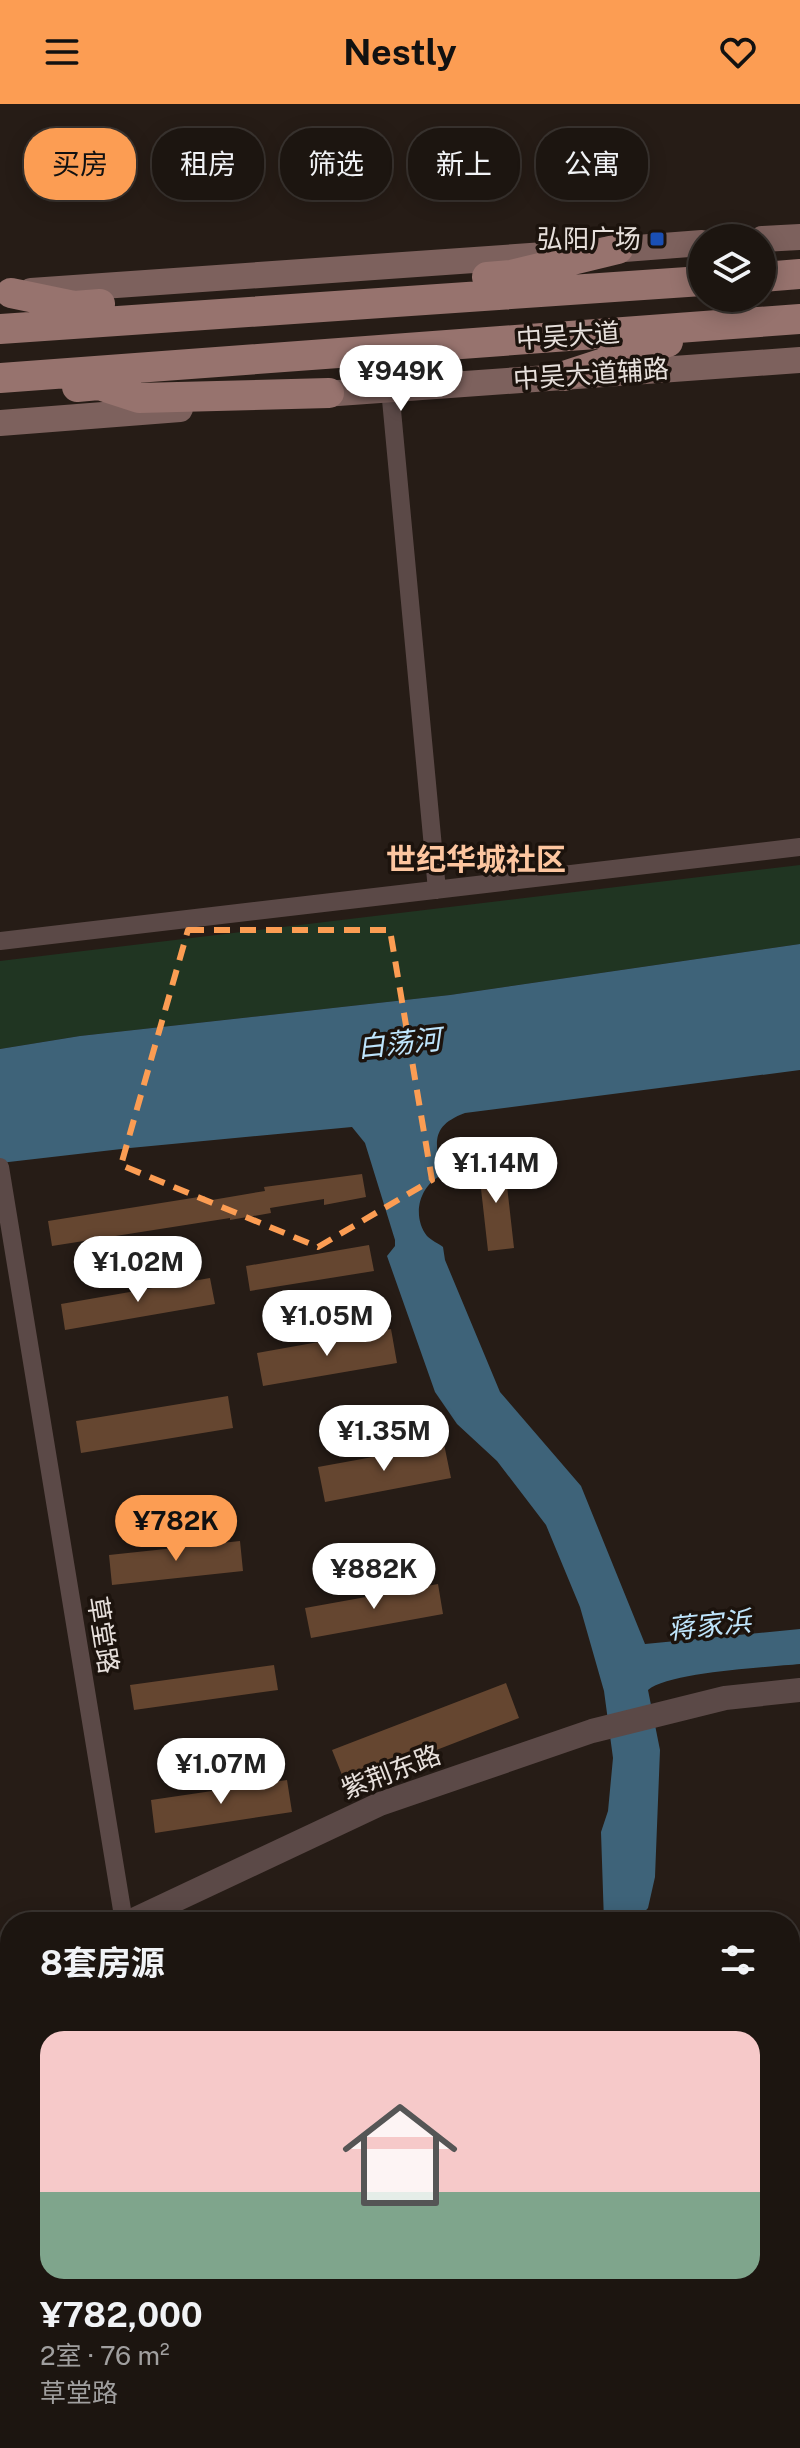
<!DOCTYPE html>
<html lang="zh">
<head>
<meta charset="utf-8">
<style>
  :root { --surface:#1c1510; --page:#29221e; --text:#f1f3f6; --muted:#a09f9f; --line:#3a3430; --accent:#fc9d53 }
  body { margin:0; font-family:"Public Sans","Noto Sans SC",sans-serif; background:var(--page); color:var(--text); height:100vh; display:flex; flex-direction:column; font-size:30px; white-space:nowrap }
  * { box-sizing:border-box; margin:0 }
  p { font-size:26px; color:var(--muted) }
  .icon { flex:none; width:44px; height:44px; fill:none; stroke:currentColor; stroke-width:2; stroke-linecap:round; stroke-linejoin:round }
  .map { position:relative; flex:1; overflow:hidden }
  .details { position:absolute; left:0px; top:1808px; width:800px; height:536px; display:flex; flex-direction:column; background:var(--surface); border-radius:32px 32px 0 0; box-shadow:0 4px 20px #0003,0 0 0 2px var(--line) }
  .details>* { flex:none }
  .guide { position:absolute; left:24px; top:24px; width:752px; height:72px; display:flex; gap:16px }
  .buttons { position:absolute; left:688px; top:120px; display:grid; gap:16px }
  .buttons a { display:grid; place-items:center; width:88px; height:88px; border-radius:50%; background:var(--surface); box-shadow:0 4px 20px #0003,0 0 0 2px var(--line); font-size:40px }
  .price { position:absolute; translate:-50% -68px; padding:0 18px; border-radius:28px; background:#fff; color:#222; font-size:26px; line-height:52px; filter:drop-shadow(0 2px 4px #0008) }
  .price::after { content:''; position:absolute; left:50%; top:48px; width:24px; height:18px; margin-left:-12px; background:inherit; clip-path:polygon(0 0,100% 0,50% 100%) }
  .price.current { background:var(--accent); color:#111 }
  ul { padding:0; list-style:none }
  li { display:grid; align-content:center; gap:16px; height:424px; padding:0 40px }
  li span { display:grid; place-items:center; height:248px; border-radius:24px; color:#555 }
  li>.icon { margin-inline-start:auto }
  span .icon { width:144px; height:144px; fill:#fffc; stroke-width:1 }
  li b { font-size:34px }
  h2 { display:flex; justify-content:space-between; align-items:center; height:96px; padding:0 40px; font-size:34px }
  .pill { padding:0 28px; border-radius:32px; background:var(--surface); box-shadow:0 4px 20px #0003,0 0 0 2px var(--line); font-size:28px; line-height:72px }
  .pill.current { background:var(--accent); color:#111 }
  header { display:flex; justify-content:space-between; align-items:center; height:104px; padding:0 40px; background:var(--accent); color:#111; font-size:36px; font-weight:700 }
  .map>svg:first-child { display:block }
  .green { fill:#203522 }
  .water { fill:#3e6379 }
  .building { fill:#654630 }
  .lines { fill:none; stroke-linecap:round; stroke-linejoin:round }
  .minor { stroke:#5b4947; stroke-width:18 }
  .tertiary { stroke:#5b4947; stroke-width:24 }
  .secondary { stroke:#7d615d; stroke-width:26 }
  .primary { stroke:#97736e; stroke-width:30 }
  .marked { fill:none; stroke:#fc9d53; stroke-width:6; stroke-dasharray:16 10; stroke-linejoin:round }
  .transit-dot { fill:#1a4fb4; stroke:#1c130d; stroke-width:3 }
  .labels { text-anchor:middle; stroke-width:7; stroke-linejoin:round; paint-order:stroke }
  .poi-label { font-size:26px; fill:#e7e0dc; stroke:#1c130d; text-anchor:end }
  .street-label { font-size:26px; fill:#e7e0dc; stroke:#1c130d }
  .water-label { font-size:28px; font-style:italic; fill:#bfe5fc; stroke:#1c130d }
  .quarter-label { font-size:30px; font-weight:bold; fill:#fdc6a0; stroke:#1c130d }
</style>
</head>
<body>
<header><svg class="icon" aria-label="menu" viewBox="0 0 24 24"><path d="M4 6h16M4 12h16M4 18h16"/></svg>Nestly<svg class="icon" aria-label="heart" viewBox="0 0 24 24"><path d="M12 20l-8-8c-3-5 5-10 8-4 3-6 11-1 8 4z"/></svg></header>
<div class="map">
<svg width="800" height="2344" viewBox="0 0 800 2344">
  <rect width="100%" height="100%" fill="#261c16"/>
  <!-- green -->
  <path class="green" d="M 800,761 L 800,840 L 450,891 L 80,932 L 0,945 L 0,857 Z"/>
  <!-- water -->
  <path class="water" d="M 800,840 L 800,966 L 465,1009 C 430,1022 435,1039 442,1071 C 420,1081 411,1111 427,1132 C 431,1136 439,1140 443,1143 L 445,1156 L 500,1288 L 581,1382 L 645,1540 L 800,1525 L 800,1560 C 769,1563 669,1568 648,1586 L 660,1646 L 655,1773 L 648,1804 L 635,1818 L 604,1818 L 601,1728 L 608,1707 L 613,1654 L 604,1587 L 580,1503 L 546,1421 L 497,1357 L 457,1320 L 435,1288 L 387,1152 L 395,1142 L 395,1136 L 365,1039 L 352,1023 L 130,1044 L 0,1059 L 0,945 L 80,932 L 450,891 Z"/>
  <!-- building -->
  <path class="building" d="M 504,1055 L 514,1144 L 488,1147 L 478,1058 Z
    M 362,1070 L 366,1093 L 324,1101 L 324,1095 L 270,1104 L 271,1109 L 230,1116 L 230,1114 L 52,1142 L 48,1117 L 205,1092 L 206,1097 L 265,1087 L 264,1083 Z
    M 369,1141 L 374,1167 L 250,1187 L 246,1162 Z
    M 210,1174 L 215,1200 L 65,1226 L 61,1200 Z
    M 391,1225 L 397,1259 L 263,1282 L 257,1249 Z
    M 228,1292 L 233,1324 L 81,1349 L 76,1317 Z
    M 444,1340 L 451,1374 L 325,1398 L 318,1363 Z
    M 240,1437 L 243,1467 L 112,1481 L 109,1451 Z
    M 438,1480 L 443,1510 L 311,1534 L 305,1504 Z
    M 274,1561 L 278,1586 L 134,1606 L 130,1581 Z
    M 506,1579 L 519,1614 L 346,1681 L 332,1646 Z
    M 287,1676 L 292,1708 L 155,1729 L 151,1696 Z"/>
  <g class="lines">
    <!-- minor -->
    <path class="minor" d="M 390,285 L 437,786
      M 0,837 L 800,743
      M 0,1063 L 124,1818
      M 206,2334 L 208,2344
      M 239,2344 L 314,2334"/>
    <!-- tertiary -->
    <path class="tertiary" d="M 129,1818 L 380,1700 L 592,1627 L 725,1594 L 800,1586
      M 0,1889 L 10,1884"/>
    <!-- secondary -->
    <path class="secondary" d="M 762,135 L 800,133
      M 598,147 L 702,139
      M 31,187 L 559,150
      M 310,291 L 800,256
      M 0,319 L 180,305"/>
    <!-- primary -->
    <path class="primary" d="M 487,173 L 511,171 L 618,145
      M 762,173 L 800,170
      M 11,189 L 74,202 L 100,200
      M 0,225 L 702,177
      M 564,272 L 668,238
      M 0,274 L 800,215
      M 77,283 L 99,281 L 139,294 L 329,289"/>
  </g>
  <!-- marked area -->
  <path class="marked" d="M 188,826 L 390,826 L 432,1076 L 318,1143 L 121,1061 Z"/>
  <!-- markers -->
  <rect class="transit-dot" x="649" y="127" width="16" height="16" rx="4"/>
  <g class="labels">
    <!-- poi labels -->
    <g class="poi-label">
      <text x="641" y="144">弘阳广场</text>
    </g>
    <!-- street labels -->
    <g class="street-label">
      <text transform="translate(568 232) rotate(-4)" y="9">中吴大道</text>
      <text transform="translate(591 270) rotate(-4)" y="9">中吴大道辅路</text>
      <text transform="translate(103 1531) rotate(81)" y="9">草堂路</text>
      <text transform="translate(391 1668) rotate(-21)" y="9">紫荆东路</text>
    </g>
    <!-- water labels -->
    <g class="water-label">
      <text transform="translate(399 939) rotate(-6)" y="10">白荡河</text>
      <text transform="translate(709 1521) rotate(-6)" y="10">蒋家浜</text>
    </g>
    <!-- quarter labels -->
    <g class="quarter-label">
      <text x="476" y="766">世纪华城社区</text>
    </g>
  </g>
</svg>
<div class="buttons">
<a><svg class="icon" aria-label="layers" viewBox="0 0 24 24"><path d="M12 4l9 5-9 5-9-5zM3 14l9 5 9-5"/></svg></a>
</div>
<b class="price" style="left:401px;top:309px">¥949K</b>
<b class="price" style="left:496px;top:1101px">¥1.14M</b>
<b class="price" style="left:138px;top:1200px">¥1.02M</b>
<b class="price" style="left:327px;top:1254px">¥1.05M</b>
<b class="price" style="left:384px;top:1369px">¥1.35M</b>
<b class="price current" style="left:176px;top:1459px">¥782K</b>
<b class="price" style="left:374px;top:1507px">¥882K</b>
<b class="price" style="left:221px;top:1702px">¥1.07M</b>
<div class="guide">
<a class="pill current">买房</a>
<a class="pill">租房</a>
<a class="pill">筛选</a>
<a class="pill">新上</a>
<a class="pill">公寓</a>
</div>
<section class="details">
<h2>8套房源<svg class="icon" aria-label="filters" viewBox="0 0 24 24"><path d="M4 7h16M4 17h16"/><circle cx="9" cy="7" r="2"/><circle cx="15" cy="17" r="2"/></svg></h2>
<ul>
<li><span style="background:linear-gradient(#f6c9c9 65%,#7fa58c 0)"><svg class="icon" aria-label="home" viewBox="0 0 24 24"><path d="M3 11l9-7 9 7M6 9v11h12V9"/></svg></span><div><b>¥782,000</b><p>2室 · 76 m²</p><p>草堂路</p></div></li>
</ul>
</section>
</div>
</body>
</html>
